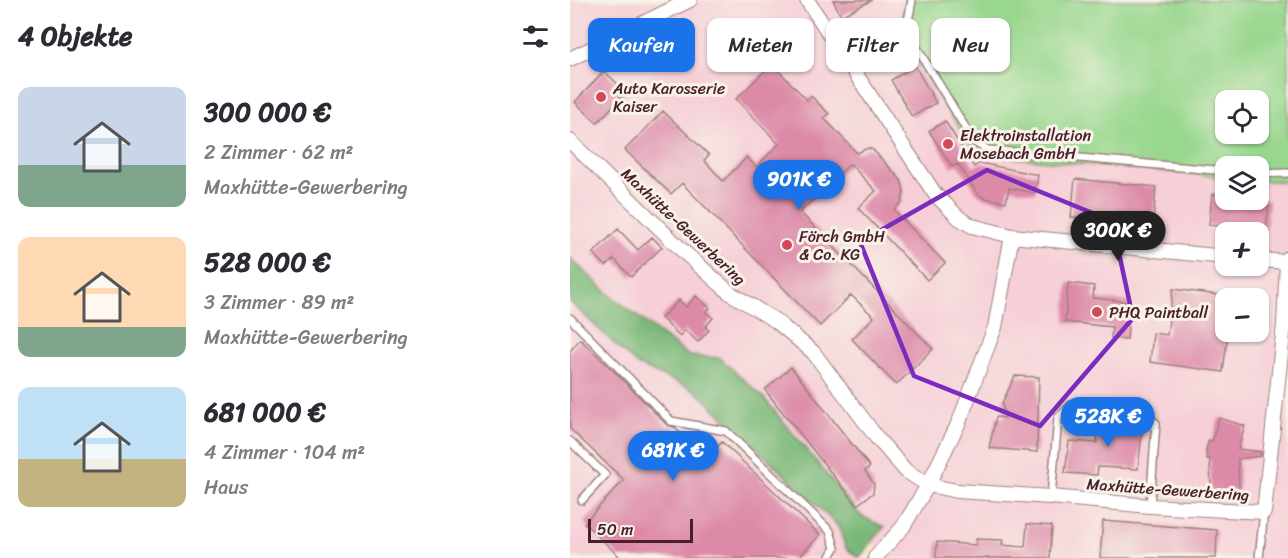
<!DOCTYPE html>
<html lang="de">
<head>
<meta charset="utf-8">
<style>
  :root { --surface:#fff; --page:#f2f2f3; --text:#2b2b33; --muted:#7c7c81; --accent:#1a73e8 }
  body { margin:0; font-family:Sriracha,sans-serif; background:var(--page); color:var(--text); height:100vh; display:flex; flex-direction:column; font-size:22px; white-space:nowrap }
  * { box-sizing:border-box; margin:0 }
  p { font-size:20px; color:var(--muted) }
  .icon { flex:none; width:33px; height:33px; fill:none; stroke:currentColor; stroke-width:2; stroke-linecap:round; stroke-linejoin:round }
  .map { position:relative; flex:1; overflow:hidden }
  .drawer { display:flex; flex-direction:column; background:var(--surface); width:570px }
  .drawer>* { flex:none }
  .top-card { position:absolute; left:18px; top:18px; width:570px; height:54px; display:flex; gap:12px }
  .tools { position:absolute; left:645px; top:90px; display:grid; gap:12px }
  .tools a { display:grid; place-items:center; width:54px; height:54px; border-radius:12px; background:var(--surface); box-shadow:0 2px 4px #0004; font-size:30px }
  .scale { position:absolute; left:18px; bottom:15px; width:105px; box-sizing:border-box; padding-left:6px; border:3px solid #4a1f2b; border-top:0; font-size:16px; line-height:21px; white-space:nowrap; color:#4a1f2b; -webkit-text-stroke:4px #f7f3e8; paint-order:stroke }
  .price { position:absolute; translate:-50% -51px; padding:0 14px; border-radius:21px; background:var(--accent); color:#fff; font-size:20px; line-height:39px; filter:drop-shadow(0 2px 3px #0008) }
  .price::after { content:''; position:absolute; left:50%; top:36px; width:18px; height:14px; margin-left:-9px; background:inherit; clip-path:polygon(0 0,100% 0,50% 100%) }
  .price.current { background:#222; color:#fff }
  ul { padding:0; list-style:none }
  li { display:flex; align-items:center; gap:18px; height:150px; padding:0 18px }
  li span { display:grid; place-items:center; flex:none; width:168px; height:120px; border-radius:12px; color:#555 }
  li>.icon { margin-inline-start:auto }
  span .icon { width:72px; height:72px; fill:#fffc; stroke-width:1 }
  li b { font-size:26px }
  h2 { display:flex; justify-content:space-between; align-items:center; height:72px; padding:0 18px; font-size:26px }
  .chip { padding:0 21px; border-radius:12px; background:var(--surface); box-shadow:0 2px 4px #0004; font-size:21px; line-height:54px }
  .chip.current { background:var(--accent); color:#fff }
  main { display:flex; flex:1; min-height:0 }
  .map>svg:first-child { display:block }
  .built { fill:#f6cfd7; fill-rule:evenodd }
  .green { fill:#98d78d; stroke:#717b5c; stroke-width:1.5; fill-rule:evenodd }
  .forest { fill:#7ab878; stroke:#626c52; stroke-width:1.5 }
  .building { fill:#dd8aa9 }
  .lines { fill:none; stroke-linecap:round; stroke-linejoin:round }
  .service-casing { stroke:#9e827c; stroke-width:10 }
  .minor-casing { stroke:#9e827c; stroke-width:16 }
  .service { stroke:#fff; stroke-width:7 }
  .minor { stroke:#fff; stroke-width:14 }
  .marked { fill:none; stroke:#7b2cbf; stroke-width:4.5; stroke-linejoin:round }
  .poi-dot { fill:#d1495b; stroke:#f7f3e8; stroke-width:2 }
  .labels { text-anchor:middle; stroke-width:6; stroke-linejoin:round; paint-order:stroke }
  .poi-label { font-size:16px; fill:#4a1f2b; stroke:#f7f3e8; text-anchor:start }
  .street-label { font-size:16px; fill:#4a1f2b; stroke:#f7f3e8 }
</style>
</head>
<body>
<main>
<section class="drawer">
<h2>4 Objekte<svg class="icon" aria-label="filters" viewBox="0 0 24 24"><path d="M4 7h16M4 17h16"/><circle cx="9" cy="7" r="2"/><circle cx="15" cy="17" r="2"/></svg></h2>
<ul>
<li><span style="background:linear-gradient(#c9d6e8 65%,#7fa58c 0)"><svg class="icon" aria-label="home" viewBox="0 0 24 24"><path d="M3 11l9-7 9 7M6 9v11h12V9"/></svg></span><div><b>300 000 €</b><p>2 Zimmer · 62 m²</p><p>Maxhütte-Gewerbering</p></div></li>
<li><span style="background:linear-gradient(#ffd9b3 75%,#7fa58c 0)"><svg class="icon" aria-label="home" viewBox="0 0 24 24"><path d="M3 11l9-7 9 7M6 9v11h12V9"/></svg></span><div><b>528 000 €</b><p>3 Zimmer · 89 m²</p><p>Maxhütte-Gewerbering</p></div></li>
<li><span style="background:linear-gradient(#bfe0f5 60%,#c2b280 0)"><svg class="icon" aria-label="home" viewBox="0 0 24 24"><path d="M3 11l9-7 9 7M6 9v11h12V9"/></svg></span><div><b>681 000 €</b><p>4 Zimmer · 104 m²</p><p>Haus</p></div></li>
</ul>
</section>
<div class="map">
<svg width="718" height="558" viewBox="0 0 718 558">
  <rect width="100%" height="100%" fill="#f7f3e8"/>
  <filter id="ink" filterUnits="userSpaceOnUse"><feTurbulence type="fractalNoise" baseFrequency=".0167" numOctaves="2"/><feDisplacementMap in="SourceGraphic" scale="12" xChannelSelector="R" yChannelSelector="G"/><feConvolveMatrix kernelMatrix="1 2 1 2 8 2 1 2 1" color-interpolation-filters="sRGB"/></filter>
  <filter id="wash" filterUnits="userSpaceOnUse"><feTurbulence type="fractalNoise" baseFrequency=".008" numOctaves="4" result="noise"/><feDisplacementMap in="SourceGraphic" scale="24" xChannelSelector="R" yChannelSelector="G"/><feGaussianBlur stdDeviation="1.35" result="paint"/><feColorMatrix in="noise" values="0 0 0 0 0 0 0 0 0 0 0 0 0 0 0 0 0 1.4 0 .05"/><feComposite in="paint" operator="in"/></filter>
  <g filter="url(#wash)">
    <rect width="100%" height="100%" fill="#f3e5cc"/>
    <!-- built -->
    <path class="built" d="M 0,0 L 336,0 L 332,19 L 415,155 L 655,177 L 656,200 L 688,200 L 689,180 L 715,182 L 718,186 L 718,558 L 320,558 L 301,543 L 288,558 L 0,558 ZM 656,232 L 688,232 L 688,266 L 656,266 ZM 656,298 L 688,298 L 688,332 L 656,332 Z"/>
    <!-- green -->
    <path class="green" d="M 336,0 L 718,0 L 718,182 L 689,180 L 688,166 L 656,166 L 655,177 L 415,155 L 399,143 L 333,42 L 332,19 ZM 656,100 L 688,100 L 688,134 L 656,134 Z"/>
    <!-- forest -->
    <path class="forest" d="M 0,258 L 40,295 L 119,356 L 150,358 L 194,398 L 291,516 L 314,527 L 289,558 L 276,548 L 268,526 L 125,390 L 67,365 L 0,302 Z"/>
    <g id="blocks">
      <!-- building -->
      <path class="building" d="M 263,0 L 302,0 L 271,16 Z
        M 202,64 L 237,100 L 241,96 L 259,114 L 254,118 L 287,153 L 298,148 L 303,150 L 331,180 L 334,191 L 332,202 L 324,210 L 375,263 L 357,280 L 288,208 L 306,191 L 280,164 L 230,212 L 363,349 L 326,385 L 282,339 L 304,317 L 281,295 L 250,326 L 112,183 L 101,194 L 55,150 L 93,111 L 139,155 L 134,160 L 153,181 L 177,157 L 186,167 L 209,144 L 166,99 Z
        M 345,66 L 366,103 L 342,117 L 321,80 Z
        M 34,71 L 56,92 L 27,123 L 5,102 Z
        M 375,121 L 404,167 L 410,163 L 468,175 L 465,193 L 439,188 L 436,202 L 414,198 L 407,193 L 388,164 L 382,167 L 359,131 Z
        M 505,179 L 586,187 L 583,225 L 501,217 Z
        M 642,194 L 656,195 L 656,200 L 699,200 L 696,232 L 671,232 L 672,228 L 639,225 Z
        M 48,229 L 68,250 L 82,237 L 92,247 L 61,277 L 44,259 L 36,266 L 23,253 Z
        M 498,283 L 524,286 L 523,298 L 560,302 L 557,339 L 541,338 L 542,327 L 495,322 Z
        M 603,289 L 656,296 L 656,332 L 658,332 L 653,372 L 580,362 L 583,333 L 597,335 Z
        M 126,296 L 140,308 L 136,312 L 143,318 L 135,327 L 139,330 L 128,342 L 115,330 L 110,336 L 91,318 L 109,300 L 116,307 Z
        M 10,339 L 46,373 L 97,425 L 104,427 L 136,458 L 152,442 L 250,535 L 228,558 L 51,558 L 14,523 L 54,480 L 0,429 L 0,351 Z
        M 221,367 L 300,467 L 295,471 L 304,484 L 303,493 L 287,505 L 195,390 Z
        M 445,376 L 469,377 L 467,452 L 419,448 L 426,417 L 435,418 L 432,403 Z
        M 550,416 L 568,417 L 573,423 L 568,469 L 528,467 L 527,475 L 495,473 L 499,441 L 527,443 L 528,419 L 550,421 Z
        M 649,418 L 675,426 L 668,449 L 691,452 L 691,456 L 668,459 L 669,490 L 641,491 L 640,459 L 637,459 L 636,450 L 639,440 L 642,441 Z
        M 533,521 L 647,530 L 646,558 L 530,558 Z
        M 457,524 L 482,526 L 480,558 L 366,558 L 367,542 L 406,545 L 406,539 L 433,540 L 432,545 L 455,547 Z"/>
    </g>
  </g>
  <g filter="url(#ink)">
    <use href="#blocks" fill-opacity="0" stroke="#9e827c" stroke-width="1.5"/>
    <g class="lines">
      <!-- service casing -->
      <g class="service-casing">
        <path id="service" d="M 342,0 L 338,21 L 341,38 L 404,142 L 418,150 L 656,171
          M 688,174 L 718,173
          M 0,318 L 101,421 L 156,431 L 260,531 L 265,548 L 259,558
          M 0,441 L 35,475 L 12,500
          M 481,497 L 488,418 L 501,405 L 571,412 L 586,423 L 580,506
          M 689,558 L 694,512"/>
      </g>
      <!-- minor casing -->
      <g class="minor-casing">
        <path id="minor" d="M 237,0 L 365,194 L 389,218 L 402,226 L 442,236 L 656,257
          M 0,59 L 120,0
          M 0,141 L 115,253 L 160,293 L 206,321 L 243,352 L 307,438 L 336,471 L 358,485 L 387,491 L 481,497 L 580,506 L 694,512 L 714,325 L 717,262
          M 688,260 L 717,262 L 718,258
          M 305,558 L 333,527 L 358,485 L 389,422 L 425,327 L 442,236"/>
      </g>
      <!-- service -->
      <use href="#service" class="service"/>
      <!-- minor -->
      <use href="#minor" class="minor"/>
    </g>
  </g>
  <!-- marked area -->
  <path class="marked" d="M 417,170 L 542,221 L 563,318 L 470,426 L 344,376 L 290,242 Z"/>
  <!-- markers -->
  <g class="poi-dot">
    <circle cx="31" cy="97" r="6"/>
    <circle cx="378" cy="144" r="6"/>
    <circle cx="217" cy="245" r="6"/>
    <circle cx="527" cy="312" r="6"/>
  </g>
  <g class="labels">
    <!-- poi labels -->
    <g class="poi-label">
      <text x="43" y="94">Auto Karosserie<tspan x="43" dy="18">Kaiser</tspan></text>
      <text x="390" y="141">Elektroinstallation<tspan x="390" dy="18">Mosebach GmbH</tspan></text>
      <text x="229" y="242">Förch GmbH<tspan x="229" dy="18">&amp; Co. KG</tspan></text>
      <text x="539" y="318">PHQ Paintball</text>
    </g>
    <!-- street labels -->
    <g class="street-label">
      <text transform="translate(114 226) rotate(43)" y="6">Maxhütte-Gewerbering</text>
      <text transform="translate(598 489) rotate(4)" y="6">Maxhütte-Gewerbering</text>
    </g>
  </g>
</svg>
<div class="tools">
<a><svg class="icon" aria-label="locate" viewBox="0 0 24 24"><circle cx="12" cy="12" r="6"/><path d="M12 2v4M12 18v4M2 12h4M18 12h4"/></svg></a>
<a><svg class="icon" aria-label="layers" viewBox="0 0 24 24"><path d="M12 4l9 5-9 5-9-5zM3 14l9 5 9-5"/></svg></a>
<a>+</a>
<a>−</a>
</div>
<div class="scale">50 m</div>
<b class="price" style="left:229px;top:211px">901K €</b>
<b class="price current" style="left:548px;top:262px">300K €</b>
<b class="price" style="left:538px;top:448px">528K €</b>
<b class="price" style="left:103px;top:482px">681K €</b>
<div class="top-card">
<a class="chip current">Kaufen</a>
<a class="chip">Mieten</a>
<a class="chip">Filter</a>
<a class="chip">Neu</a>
</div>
</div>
</main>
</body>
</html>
